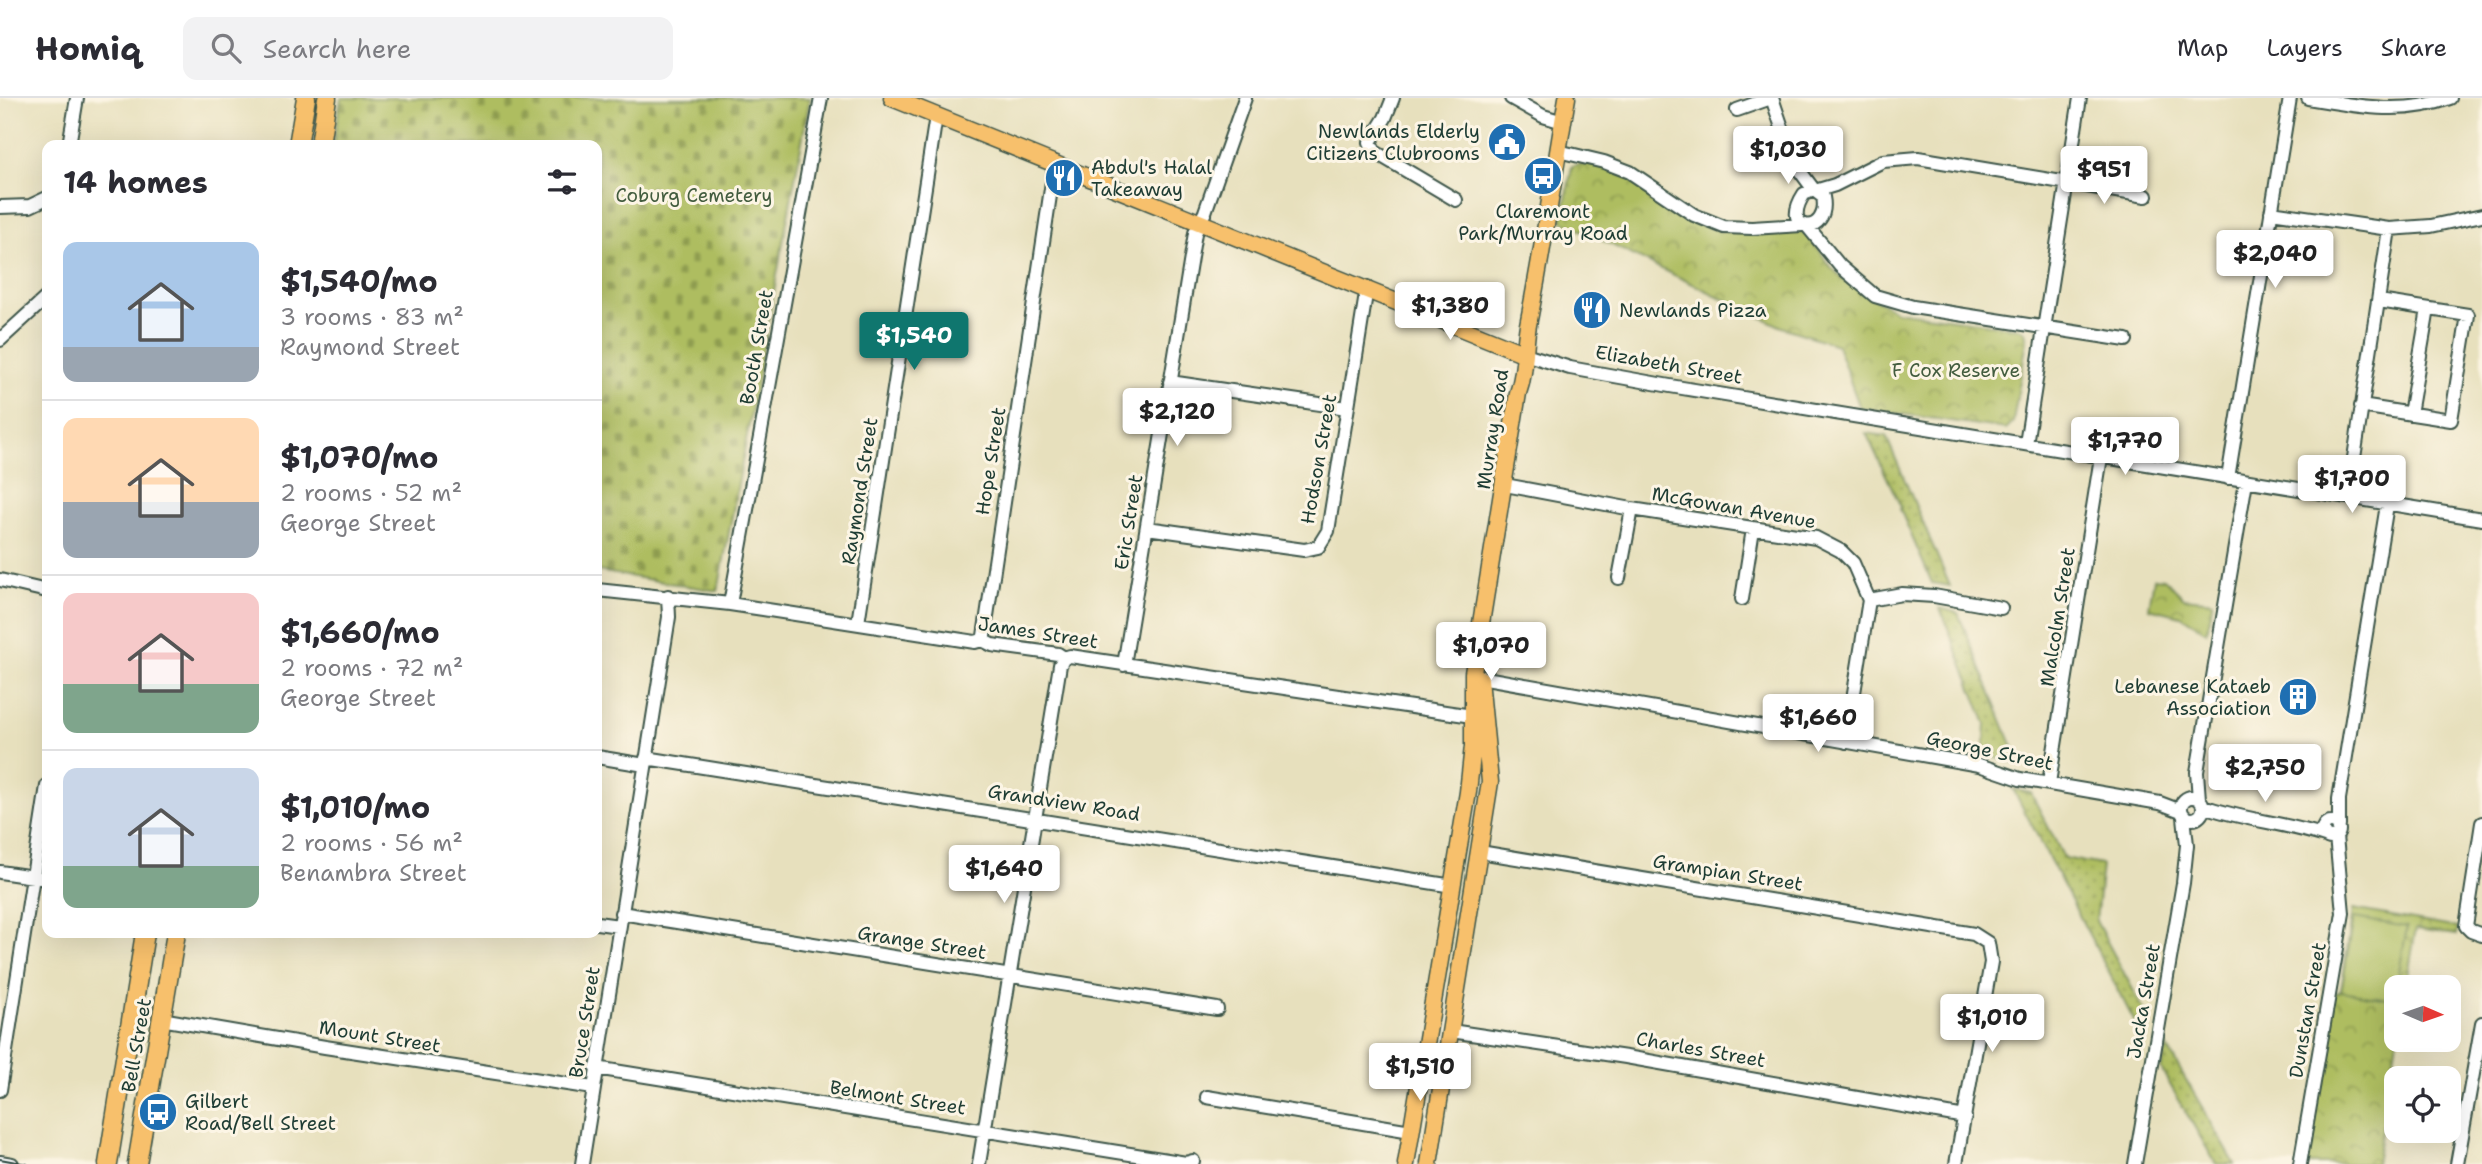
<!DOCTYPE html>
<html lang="en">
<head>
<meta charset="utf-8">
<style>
  :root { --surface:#fff; --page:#f2f2f3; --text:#2b2b33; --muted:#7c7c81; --line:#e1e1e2; --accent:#0f766e }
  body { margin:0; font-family:"Shantell Sans",sans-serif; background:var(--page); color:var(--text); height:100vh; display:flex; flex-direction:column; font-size:26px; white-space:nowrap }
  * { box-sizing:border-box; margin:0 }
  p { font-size:23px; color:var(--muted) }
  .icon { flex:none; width:38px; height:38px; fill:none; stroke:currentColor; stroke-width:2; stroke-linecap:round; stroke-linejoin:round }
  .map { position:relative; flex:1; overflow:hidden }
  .drawer { position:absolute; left:42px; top:42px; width:560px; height:798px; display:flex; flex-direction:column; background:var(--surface); border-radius:14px; box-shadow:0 7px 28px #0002 }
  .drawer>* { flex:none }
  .needle { width:46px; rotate:92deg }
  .tools { position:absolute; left:2384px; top:877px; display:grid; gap:14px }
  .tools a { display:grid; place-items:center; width:77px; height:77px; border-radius:14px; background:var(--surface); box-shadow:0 7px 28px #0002; font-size:35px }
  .price { position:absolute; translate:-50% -60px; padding:0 16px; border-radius:7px; background:#fff; color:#222; font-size:23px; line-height:46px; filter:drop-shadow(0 2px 4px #0008) }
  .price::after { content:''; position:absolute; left:50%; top:42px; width:21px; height:16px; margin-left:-10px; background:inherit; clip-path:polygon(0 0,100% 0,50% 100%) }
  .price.on { background:var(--accent); color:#fff }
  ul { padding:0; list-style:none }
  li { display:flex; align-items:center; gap:21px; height:175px; padding:0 21px }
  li+li { border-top:2px solid var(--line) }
  li span { display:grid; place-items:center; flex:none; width:196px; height:140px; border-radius:14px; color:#555 }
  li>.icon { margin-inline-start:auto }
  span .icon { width:84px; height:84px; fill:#fffc; stroke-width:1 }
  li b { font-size:30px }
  h2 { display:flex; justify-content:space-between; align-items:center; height:84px; padding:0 21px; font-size:30px }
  header { display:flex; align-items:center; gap:42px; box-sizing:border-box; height:98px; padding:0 35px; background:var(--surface); border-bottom:2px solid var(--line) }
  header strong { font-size:33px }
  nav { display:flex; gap:38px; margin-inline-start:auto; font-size:24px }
  .search { width:490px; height:63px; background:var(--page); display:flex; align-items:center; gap:18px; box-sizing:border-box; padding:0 24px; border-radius:14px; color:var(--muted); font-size:26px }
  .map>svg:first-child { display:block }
  .grass { fill:url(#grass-dots); stroke:#667d4a; stroke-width:2 }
  .cemetery { fill:url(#cemetery-stones); stroke:#667d4a; stroke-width:2 }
  .park { fill:url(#park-crowns); stroke:#667d4a; stroke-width:2 }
  .pitch { fill:#aebd60; stroke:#667d4a; stroke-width:2 }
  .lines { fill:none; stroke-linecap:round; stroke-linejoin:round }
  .minor-casing { stroke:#3d5549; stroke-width:16 }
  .major-casing { stroke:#3d5549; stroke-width:19 }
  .highway-casing { stroke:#3d5549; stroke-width:21 }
  .minor { stroke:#fff; stroke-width:12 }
  .major { stroke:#f7c06c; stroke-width:16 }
  .highway { stroke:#f7c06c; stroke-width:18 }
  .tram { stroke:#1f3d34; stroke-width:2 }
  .labels { text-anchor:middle; stroke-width:6; stroke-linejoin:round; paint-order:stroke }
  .poi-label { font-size:19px; fill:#1f3d34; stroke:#fcf5e5; text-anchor:start }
  .park-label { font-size:19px; fill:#435d3f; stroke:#fcf5e5 }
  .street-label { font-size:19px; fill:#1f3d34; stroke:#fcf5e5 }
</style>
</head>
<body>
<header>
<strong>Homiq</strong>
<div class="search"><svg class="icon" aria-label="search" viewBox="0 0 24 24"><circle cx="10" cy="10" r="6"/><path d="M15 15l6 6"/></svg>Search here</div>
<nav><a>Map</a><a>Layers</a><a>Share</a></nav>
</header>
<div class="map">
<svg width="2482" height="1066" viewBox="0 0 2482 1066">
  <defs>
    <pattern id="grass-dots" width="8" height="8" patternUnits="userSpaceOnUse" patternTransform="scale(1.75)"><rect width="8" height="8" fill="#aebd60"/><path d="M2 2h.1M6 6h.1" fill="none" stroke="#8d9b50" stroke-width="1.8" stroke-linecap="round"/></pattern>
    <pattern id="cemetery-stones" width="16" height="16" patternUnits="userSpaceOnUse" patternTransform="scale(1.75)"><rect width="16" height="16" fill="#aebd60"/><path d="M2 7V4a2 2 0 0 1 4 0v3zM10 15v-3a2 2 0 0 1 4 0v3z" fill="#8d9b50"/></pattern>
    <pattern id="park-crowns" width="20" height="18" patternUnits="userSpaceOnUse" patternTransform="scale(1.75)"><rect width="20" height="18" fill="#aebd60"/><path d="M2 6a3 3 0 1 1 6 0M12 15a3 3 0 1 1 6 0" fill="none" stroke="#8d9b50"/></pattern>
  </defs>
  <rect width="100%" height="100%" fill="#fcf5e5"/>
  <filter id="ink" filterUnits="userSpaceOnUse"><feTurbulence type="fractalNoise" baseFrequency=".0143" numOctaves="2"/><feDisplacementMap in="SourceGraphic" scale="14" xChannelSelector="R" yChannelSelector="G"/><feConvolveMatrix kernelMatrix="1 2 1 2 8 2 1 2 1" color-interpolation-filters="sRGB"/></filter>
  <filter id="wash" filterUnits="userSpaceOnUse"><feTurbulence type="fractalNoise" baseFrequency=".00686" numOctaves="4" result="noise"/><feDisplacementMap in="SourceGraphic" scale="28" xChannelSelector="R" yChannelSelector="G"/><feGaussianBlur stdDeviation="1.57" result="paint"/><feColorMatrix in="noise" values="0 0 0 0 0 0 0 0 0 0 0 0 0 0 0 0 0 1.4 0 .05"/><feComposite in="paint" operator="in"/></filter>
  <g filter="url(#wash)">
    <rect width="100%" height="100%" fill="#e7e0bd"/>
    <!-- grass -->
    <path class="grass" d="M 1866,335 L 1886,338 L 1950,488 L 1932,485 L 1900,411 L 1901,409 Z
      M 1940,510 L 1958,515 L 2020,666 L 1984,657 L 1986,626 Z
      M 2013,691 L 2031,695 L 2064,760 L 2102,767 L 2096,823 L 2146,916 L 2142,938 Z
      M 2167,949 L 2235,1066 L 2216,1066 L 2161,971 Z"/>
    <!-- cemetery -->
    <path class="cemetery" d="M 341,0 L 810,0 L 718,493 L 597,473 L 597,47 L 333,47 Z"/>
    <!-- park -->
    <path class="park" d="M 1585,65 L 1598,68 L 1632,81 L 1699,126 L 1722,133 L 1794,132 L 1805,135 L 1819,151 L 1827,165 L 1847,185 L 1896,213 L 2019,230 L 2025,234 L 2027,242 L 2013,324 L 2006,331 L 1860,310 L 1837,247 L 1782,229 L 1562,123 L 1572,68 Z
      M 2154,480 L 2164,481 L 2184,500 L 2213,503 L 2207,534 L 2181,518 L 2149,510 Z
      M 2353,811 L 2458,830 L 2457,837 L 2416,831 L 2406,889 L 2396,889 L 2397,942 L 2376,1066 L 2305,1066 L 2334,896 L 2341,893 Z"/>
    <!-- pitch -->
    <path class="pitch" d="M 2354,820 L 2407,829 L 2394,902 L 2341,893 Z"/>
  </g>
  <g filter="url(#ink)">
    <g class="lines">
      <!-- minor casing -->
      <g class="minor-casing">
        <path id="minor" d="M 1393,0 L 1385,20 L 1370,44 L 1375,54 L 1456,102
          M 1511,0 L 1543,18 L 1563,24
          M 1772,0 L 1794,65 L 1814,92
          M 2308,0 C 2356,8 2403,18 2450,0
          M 1737,12 L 1771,0
          M 69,47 L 77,0
          M 1558,53 L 1604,64 L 1630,74 L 1694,117 L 1724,129 L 1752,130 L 1802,127
          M 1814,92 L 1823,99 C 1831,139 1778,136 1804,96 Z
          M 1815,93 L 1835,87 L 1883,63 L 1918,60 L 2146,98
          M 0,109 L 30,108 L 47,100
          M 2271,114 L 2389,131 L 2431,128 L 2482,117
          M 1808,129 L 1840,168 L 1875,198 L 1913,209 L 2126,242
          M 0,242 L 47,199
          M 1525,256 L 1570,270 L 1670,288 L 2482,421
          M 1170,284 L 1347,310
          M 2361,308 L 2451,322 L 2468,217 L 2379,203
          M 2410,316 L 2428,211
          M 2026,346 L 2080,0
          M 2228,380 L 2290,0
          M 1505,387 L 1632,411 L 1816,440 L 1841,453 L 1853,465 L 1869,502 L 1846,644
          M 2348,399 L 2389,131
          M 1147,430 L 1304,452 L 1318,449 L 1328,433 L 1367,190
          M 1619,480 L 1632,411
          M 0,482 L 47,493
          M 597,492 L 730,506 L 975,544 L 982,542 L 992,547 L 1058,556 L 1064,560 L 1070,558 L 1472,618
          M 1742,501 L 1753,431
          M 1869,502 L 1902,496 L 1934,498 L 2001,510
          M 730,506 L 821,0
          M 858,525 L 936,18
          M 982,542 L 984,538 L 1055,64
          M 1124,567 L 1195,135 L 1205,114 L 1245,0
          M 1480,579 L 1979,667 L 2020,681 L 2160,705 L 2181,713
          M 597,659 L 645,667
          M 646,660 L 1453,788
          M 2049,685 L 2101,359
          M2181 710a11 11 0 1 1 22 0a11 11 0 1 1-22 0Z
          M 2199,701 L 2197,674 L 2246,383
          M 2203,708 C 2243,722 2285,725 2325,738
          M2323 732a8 8 0 1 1 16 0a8 8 0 1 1-16 0Z
          M 2482,725 L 2466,828 L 2471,833 L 2482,837
          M 2339,728 L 2339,701 L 2387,407
          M 1480,754 L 1974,836 L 1988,845 L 1991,864 L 1956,1066
          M 0,774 L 47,781
          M 621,815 L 1217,911
          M 597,825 L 619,828
          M 161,921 L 325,949 L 593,990
          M 1451,933 L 1626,959 L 1965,1019
          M 596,970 L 1186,1065 L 1193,1063
          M 0,992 L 47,688
          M 1207,999 L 1411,1033
          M 0,1064 L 12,1066
          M 582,1066 L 669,519 L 668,498
          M 979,1066 L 1060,567 L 1064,560
          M 2135,1066 L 2183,785 L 2187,747 L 2184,719
          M 2300,1066 L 2343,815 L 2336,738
          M 2457,1066 L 2482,925"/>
      </g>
      <!-- major casing -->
      <g class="major-casing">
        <path id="major" d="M 892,0 L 1525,256
          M 1406,1066 L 1468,694 L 1473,648 L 1473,575 L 1518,295 C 1526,273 1524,250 1528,227 C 1543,151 1554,76 1567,0
          M 1429,1066 L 1490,684 L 1480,581"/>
      </g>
      <!-- highway casing -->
      <g class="highway-casing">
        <path id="highway" d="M 298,47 L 306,0
          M 320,47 L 327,0
          M 108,1066 L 145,835
          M 137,1066 L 176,835"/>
      </g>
      <!-- minor -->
      <use href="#minor" class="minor"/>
      <!-- major -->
      <use href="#major" class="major"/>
      <!-- highway -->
      <use href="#highway" class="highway"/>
      <!-- tram -->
      <path class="tram" d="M 0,1061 L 27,1066"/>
    </g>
  </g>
  <!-- icons -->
  <defs>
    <g id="civic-disc" transform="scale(2.0125)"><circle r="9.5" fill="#1f6fb2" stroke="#fcf5e5"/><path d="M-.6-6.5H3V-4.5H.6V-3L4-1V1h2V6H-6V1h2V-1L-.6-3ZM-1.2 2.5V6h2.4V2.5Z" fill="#fff"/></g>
    <g id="bus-disc" transform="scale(2.0125)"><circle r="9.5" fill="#1f6fb2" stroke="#fcf5e5"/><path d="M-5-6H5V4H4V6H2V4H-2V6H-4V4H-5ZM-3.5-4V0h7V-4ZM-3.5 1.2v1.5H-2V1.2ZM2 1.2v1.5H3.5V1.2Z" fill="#fff"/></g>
    <g id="restaurant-disc" transform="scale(2.0125)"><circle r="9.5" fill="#1f6fb2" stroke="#fcf5e5"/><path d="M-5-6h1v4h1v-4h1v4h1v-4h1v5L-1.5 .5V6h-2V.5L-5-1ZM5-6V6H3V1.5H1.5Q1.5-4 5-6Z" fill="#fff"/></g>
    <g id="building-disc" transform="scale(2.0125)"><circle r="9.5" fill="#1f6fb2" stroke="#fcf5e5"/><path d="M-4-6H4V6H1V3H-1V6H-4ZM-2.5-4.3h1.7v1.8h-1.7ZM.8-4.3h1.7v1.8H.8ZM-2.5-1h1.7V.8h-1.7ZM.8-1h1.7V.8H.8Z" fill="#fff"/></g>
  </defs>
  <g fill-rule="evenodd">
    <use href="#civic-disc" x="1507" y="44"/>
    <use href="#bus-disc" x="1543" y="78"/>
    <use href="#restaurant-disc" x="1064" y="80"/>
    <use href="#restaurant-disc" x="1592" y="212"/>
    <use href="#building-disc" x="2298" y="599"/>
    <use href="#bus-disc" x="158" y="1014"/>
  </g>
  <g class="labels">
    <!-- poi labels -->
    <g class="poi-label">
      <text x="1480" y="40" text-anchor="end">Newlands Elderly<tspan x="1480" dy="22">Citizens Clubrooms</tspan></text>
      <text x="1091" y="76">Abdul's Halal<tspan x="1091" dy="22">Takeaway</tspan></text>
      <text x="1543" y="120" text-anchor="middle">Claremont<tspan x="1543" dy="22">Park/Murray Road</tspan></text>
      <text x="1619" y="219">Newlands Pizza</text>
      <text x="2271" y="595" text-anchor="end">Lebanese Kataeb<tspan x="2271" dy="22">Association</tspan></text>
      <text x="185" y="1010">Gilbert<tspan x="185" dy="22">Road/Bell Street</tspan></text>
    </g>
    <!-- park labels -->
    <g class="park-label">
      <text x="694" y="104">Coburg Cemetery</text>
      <text x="1956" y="279">F Cox Reserve</text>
    </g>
    <!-- street labels -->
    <g class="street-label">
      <text transform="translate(756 249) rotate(-80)" y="7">Booth Street</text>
      <text transform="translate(1669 266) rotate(10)" y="7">Elizabeth Street</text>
      <text transform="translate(1492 331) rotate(-81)" y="7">Murray Road</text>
      <text transform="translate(1318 361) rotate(-80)" y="7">Hodson Street</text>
      <text transform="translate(990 363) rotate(-81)" y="7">Hope Street</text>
      <text transform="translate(859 393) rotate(-81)" y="7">Raymond Street</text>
      <text transform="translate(1734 409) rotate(10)" y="7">McGowan Avenue</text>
      <text transform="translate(1128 424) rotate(-81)" y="7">Eric Street</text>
      <text transform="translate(2057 519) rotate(-81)" y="7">Malcolm Street</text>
      <text transform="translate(1038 534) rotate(9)" y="7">James Street</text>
      <text transform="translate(1990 652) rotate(12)" y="7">George Street</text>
      <text transform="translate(1064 704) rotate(9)" y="7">Grandview Road</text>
      <text transform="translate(1728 774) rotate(9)" y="7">Grampian Street</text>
      <text transform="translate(922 844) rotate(9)" y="7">Grange Street</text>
      <text transform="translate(2143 903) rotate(-80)" y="7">Jacka Street</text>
      <text transform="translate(2307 912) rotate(-80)" y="7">Dunstan Street</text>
      <text transform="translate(584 924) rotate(-81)" y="7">Bruce Street</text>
      <text transform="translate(380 938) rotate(9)" y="7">Mount Street</text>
      <text transform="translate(136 947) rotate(-80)" y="7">Bell Street</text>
      <text transform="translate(1701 951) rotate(10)" y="7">Charles Street</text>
      <text transform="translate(898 999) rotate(9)" y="7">Belmont Street</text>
    </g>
  </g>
</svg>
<div class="tools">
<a><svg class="needle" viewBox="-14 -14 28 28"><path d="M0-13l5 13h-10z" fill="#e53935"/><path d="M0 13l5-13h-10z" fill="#7c7c81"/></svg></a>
<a><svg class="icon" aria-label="locate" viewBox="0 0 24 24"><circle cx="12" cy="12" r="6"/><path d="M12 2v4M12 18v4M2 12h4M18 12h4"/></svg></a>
</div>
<b class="price" style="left:1788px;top:88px">$1,030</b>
<b class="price" style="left:2104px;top:108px">$951</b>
<b class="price" style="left:2275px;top:192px">$2,040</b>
<b class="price" style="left:1450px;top:244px">$1,380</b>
<b class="price on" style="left:914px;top:274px">$1,540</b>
<b class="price" style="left:1177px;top:350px">$2,120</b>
<b class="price" style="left:2125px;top:379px">$1,770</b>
<b class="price" style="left:2352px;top:417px">$1,700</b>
<b class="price" style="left:1491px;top:584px">$1,070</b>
<b class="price" style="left:1818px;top:656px">$1,660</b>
<b class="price" style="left:2265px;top:706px">$2,750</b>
<b class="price" style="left:1004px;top:807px">$1,640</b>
<b class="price" style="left:1992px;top:956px">$1,010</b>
<b class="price" style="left:1420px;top:1005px">$1,510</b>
<section class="drawer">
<h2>14 homes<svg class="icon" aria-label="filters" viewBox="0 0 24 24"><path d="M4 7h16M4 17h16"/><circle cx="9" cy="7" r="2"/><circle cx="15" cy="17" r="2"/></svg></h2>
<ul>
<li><span style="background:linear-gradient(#a9c7e8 75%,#9aa5b1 0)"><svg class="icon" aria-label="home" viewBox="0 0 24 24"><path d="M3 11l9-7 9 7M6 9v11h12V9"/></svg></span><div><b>$1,540/mo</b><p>3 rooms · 83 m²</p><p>Raymond Street</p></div></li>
<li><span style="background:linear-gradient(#ffd9b3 60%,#9aa5b1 0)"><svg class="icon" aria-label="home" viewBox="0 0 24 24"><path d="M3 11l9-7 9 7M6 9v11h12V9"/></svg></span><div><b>$1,070/mo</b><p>2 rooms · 52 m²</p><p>George Street</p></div></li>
<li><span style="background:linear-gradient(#f6c9c9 65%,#7fa58c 0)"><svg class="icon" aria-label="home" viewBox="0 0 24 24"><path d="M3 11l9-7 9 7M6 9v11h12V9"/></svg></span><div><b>$1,660/mo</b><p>2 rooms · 72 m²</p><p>George Street</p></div></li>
<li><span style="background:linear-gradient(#c9d6e8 70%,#7fa58c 0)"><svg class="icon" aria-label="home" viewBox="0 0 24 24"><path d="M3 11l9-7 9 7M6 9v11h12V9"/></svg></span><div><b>$1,010/mo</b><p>2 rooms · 56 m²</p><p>Benambra Street</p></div></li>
</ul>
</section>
</div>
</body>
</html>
